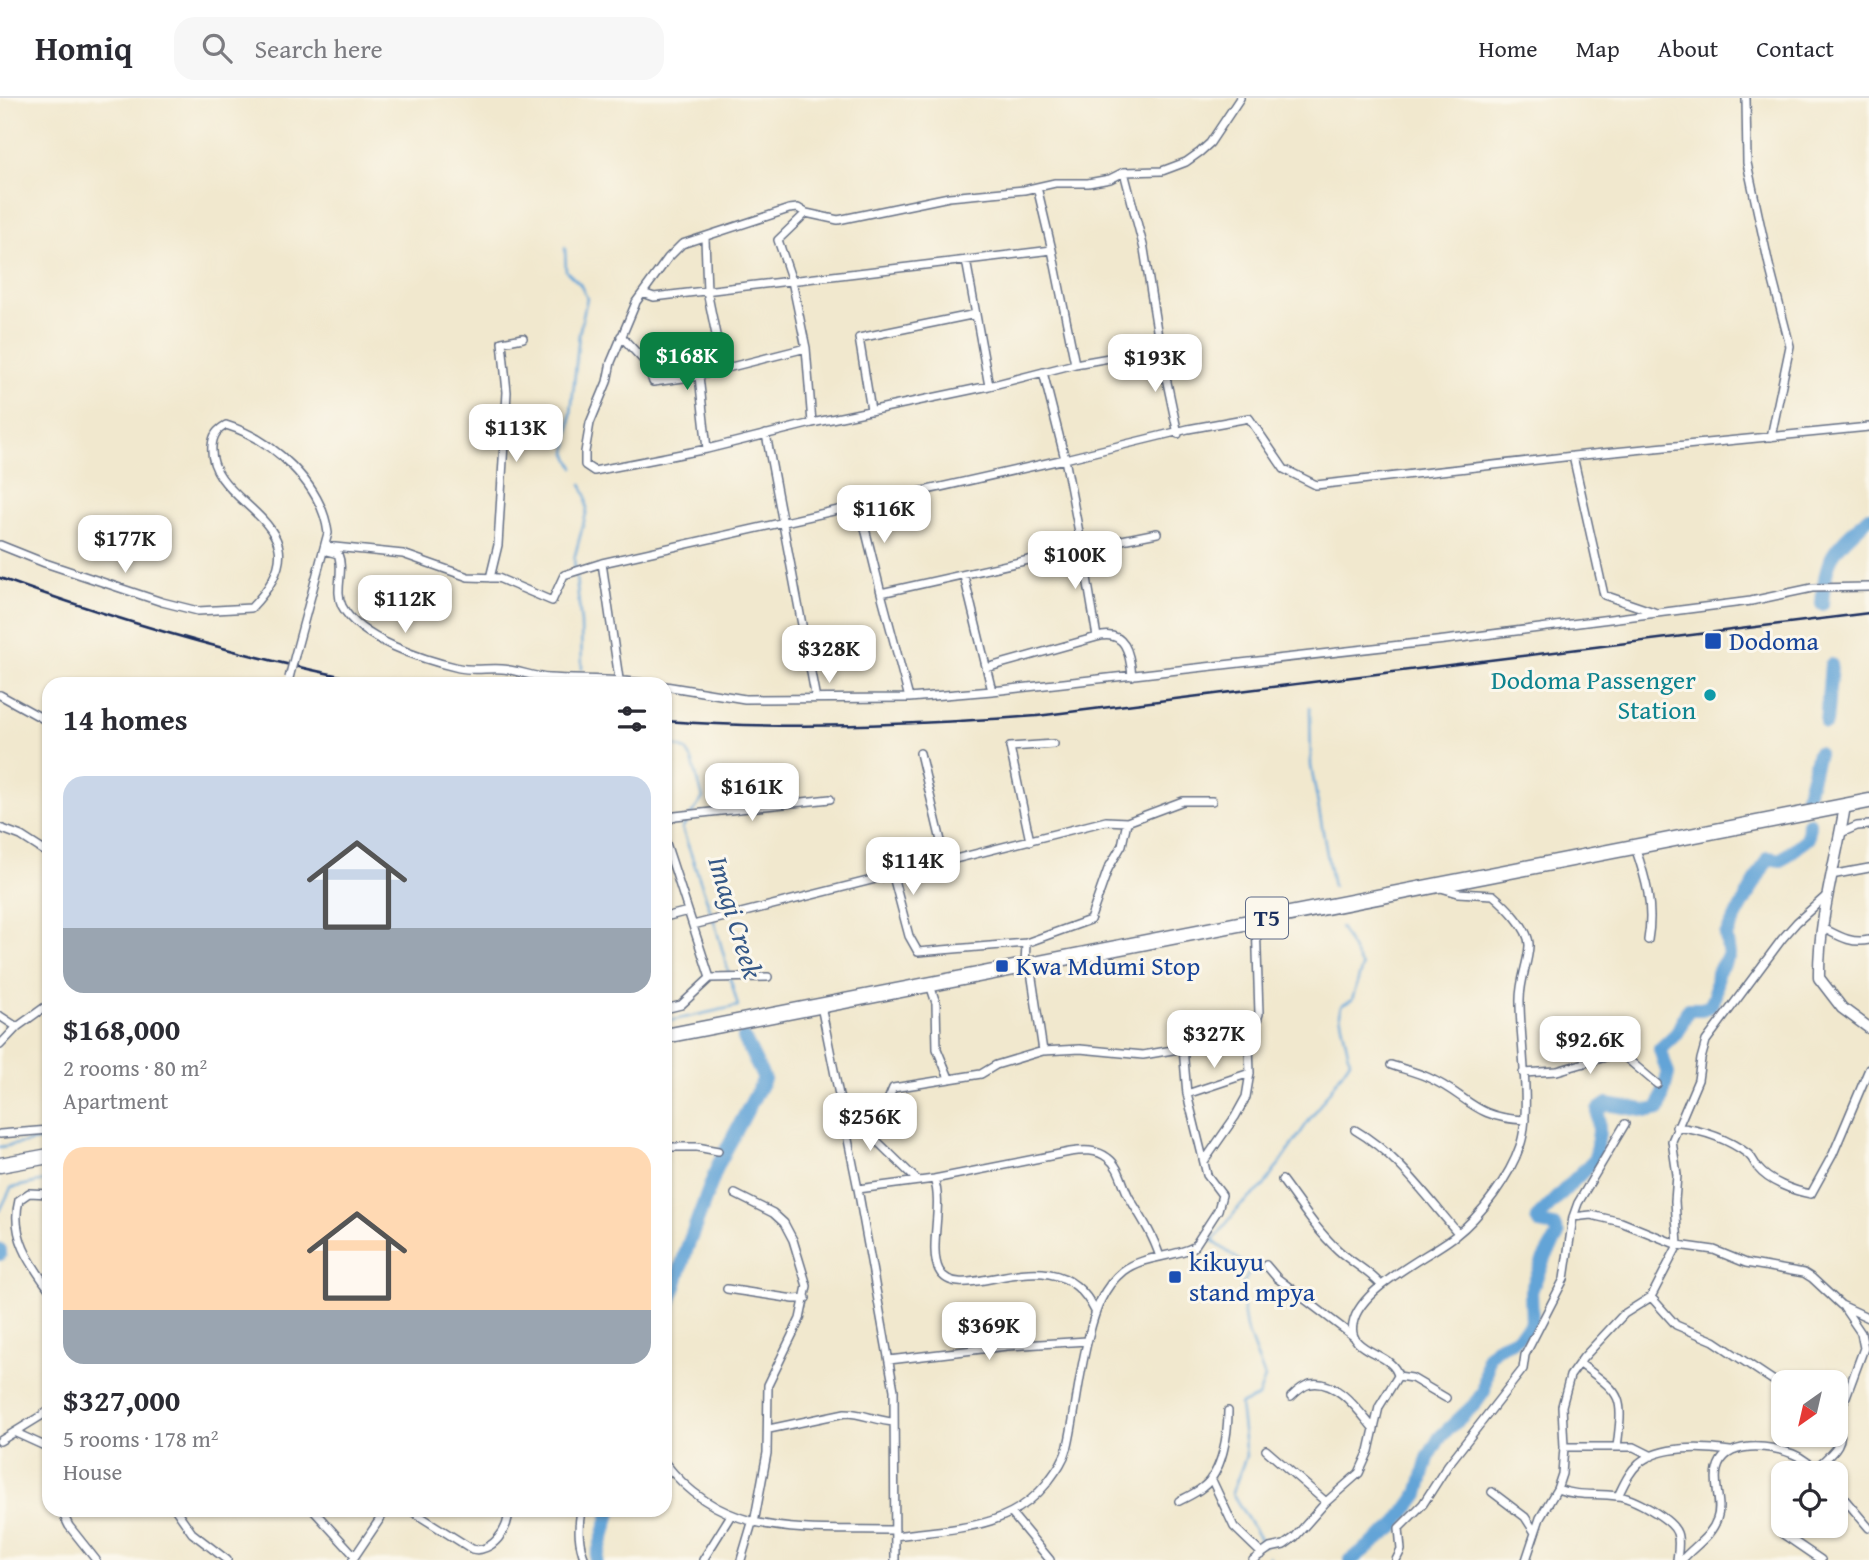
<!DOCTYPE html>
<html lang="en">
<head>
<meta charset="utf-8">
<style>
  :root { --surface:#fff; --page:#f7f7f7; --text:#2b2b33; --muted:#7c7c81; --line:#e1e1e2; --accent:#0b8043 }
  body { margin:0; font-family:"Gentium Book Plus",serif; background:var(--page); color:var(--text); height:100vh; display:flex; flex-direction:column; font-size:26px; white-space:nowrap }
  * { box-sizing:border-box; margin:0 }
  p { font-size:23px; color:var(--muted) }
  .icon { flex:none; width:38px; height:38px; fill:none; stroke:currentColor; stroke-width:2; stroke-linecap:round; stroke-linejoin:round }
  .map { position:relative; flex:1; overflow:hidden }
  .drawer { position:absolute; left:42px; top:579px; width:630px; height:840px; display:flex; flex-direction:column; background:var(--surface); border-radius:21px; box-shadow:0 2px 5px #0004 }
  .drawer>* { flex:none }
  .needle { width:46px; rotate:214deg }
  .buttons { position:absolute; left:1771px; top:1272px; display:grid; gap:14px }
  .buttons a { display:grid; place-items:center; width:77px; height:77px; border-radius:14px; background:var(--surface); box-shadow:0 2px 5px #0004; font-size:35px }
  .price { position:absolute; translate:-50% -60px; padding:0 16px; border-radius:14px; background:#fff; color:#222; font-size:23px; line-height:46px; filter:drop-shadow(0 2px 4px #0008) }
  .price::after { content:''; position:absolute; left:50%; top:42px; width:21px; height:16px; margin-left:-10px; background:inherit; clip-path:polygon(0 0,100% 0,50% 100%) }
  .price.active { background:var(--accent); color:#fff }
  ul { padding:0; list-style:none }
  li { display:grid; align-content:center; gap:14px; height:371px; padding:0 21px }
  li span { display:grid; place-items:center; height:217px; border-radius:21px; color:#555 }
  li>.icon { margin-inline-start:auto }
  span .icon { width:126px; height:126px; fill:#fffc; stroke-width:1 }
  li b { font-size:30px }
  h2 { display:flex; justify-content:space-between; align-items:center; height:84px; padding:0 21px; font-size:30px }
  header { display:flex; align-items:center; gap:42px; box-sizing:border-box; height:98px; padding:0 35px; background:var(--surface); border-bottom:2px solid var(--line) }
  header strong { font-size:33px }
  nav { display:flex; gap:38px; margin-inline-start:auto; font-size:24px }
  .search { width:490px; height:63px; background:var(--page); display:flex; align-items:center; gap:18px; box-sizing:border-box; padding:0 24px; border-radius:21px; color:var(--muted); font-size:26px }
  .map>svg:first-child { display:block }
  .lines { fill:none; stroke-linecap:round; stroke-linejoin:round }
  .stream { stroke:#64a4d7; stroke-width:2.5 }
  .river { stroke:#64a4d7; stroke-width:14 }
  .street-casing { stroke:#667085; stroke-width:10 }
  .secondary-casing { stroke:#667085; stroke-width:13 }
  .highway-casing { stroke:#667085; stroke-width:17 }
  .street { stroke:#fff; stroke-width:7 }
  .secondary { stroke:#fff; stroke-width:10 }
  .highway { stroke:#fff; stroke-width:14 }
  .rail { stroke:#1b2f5e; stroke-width:2.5 }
  .street-bridge-casing { stroke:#667085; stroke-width:10; stroke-linecap:butt }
  .street-bridge { stroke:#fff; stroke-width:7 }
  .transit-dot { fill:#1a4fb4; stroke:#fbf7ec; stroke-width:2.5 }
  .culture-dot { fill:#0f9aa8; stroke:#fbf7ec; stroke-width:2.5 }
  .labels { text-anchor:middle; stroke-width:6; stroke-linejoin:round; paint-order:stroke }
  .shield { fill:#fbf7ec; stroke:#5e6b89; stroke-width:2 }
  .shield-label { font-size:24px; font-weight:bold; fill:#1b2f5e }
  .transit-label { font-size:26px; fill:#164399; stroke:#fbf7ec; text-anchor:start }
  .culture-label { font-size:26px; fill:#0d838f; stroke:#fbf7ec; text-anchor:end }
  .water-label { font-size:28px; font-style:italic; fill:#355888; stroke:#fbf7ec }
</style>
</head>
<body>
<header>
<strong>Homiq</strong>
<div class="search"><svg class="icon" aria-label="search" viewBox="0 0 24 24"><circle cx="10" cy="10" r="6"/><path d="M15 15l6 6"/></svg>Search here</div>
<nav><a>Home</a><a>Map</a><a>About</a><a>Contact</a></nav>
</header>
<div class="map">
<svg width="1869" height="1462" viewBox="0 0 1869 1462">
  <rect width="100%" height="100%" fill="#fbf7ec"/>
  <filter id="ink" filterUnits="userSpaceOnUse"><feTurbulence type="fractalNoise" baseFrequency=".0143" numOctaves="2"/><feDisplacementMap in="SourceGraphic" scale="14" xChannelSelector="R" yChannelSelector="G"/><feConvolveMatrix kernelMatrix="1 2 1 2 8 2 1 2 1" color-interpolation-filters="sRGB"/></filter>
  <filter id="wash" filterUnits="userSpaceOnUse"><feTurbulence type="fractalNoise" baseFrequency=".00686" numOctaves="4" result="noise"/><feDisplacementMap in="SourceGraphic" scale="28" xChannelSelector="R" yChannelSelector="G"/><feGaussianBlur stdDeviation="1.57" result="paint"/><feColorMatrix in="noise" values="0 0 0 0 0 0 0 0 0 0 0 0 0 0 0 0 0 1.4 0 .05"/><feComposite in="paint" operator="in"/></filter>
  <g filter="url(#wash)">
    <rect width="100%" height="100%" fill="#f1e8ce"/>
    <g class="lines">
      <!-- stream -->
      <path class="stream" d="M 565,150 L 566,173 L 580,186 L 587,200 L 579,236 L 567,355 L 574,370
        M 581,386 L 586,397 L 587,412 L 574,461 L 581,525 L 582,571
        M 1310,610 L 1311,668 L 1333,789
        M 665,644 L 686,652 L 692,662 L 703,700 L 682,730 L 715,826 L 738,908 L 665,924
        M 0,1049 L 49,1041
        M 0,1113 L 11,1090 L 49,1082
        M 1264,1448 L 1232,1395 L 1246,1358 L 1240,1307 L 1258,1299 L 1265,1280 L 1246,1230 L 1240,1192 L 1251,1171 L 1213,1143 L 1239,1109 L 1264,1088 L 1350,963 L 1340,917 L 1341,908 L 1352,902 L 1362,869 L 1340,829
        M 1269,1458 L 1271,1462"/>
      <!-- river -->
      <path class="river" d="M 1822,506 C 1826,455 1833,453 1869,419
        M 1826,625 L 1831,567
        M 1807,697 L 1818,655
        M 0,1152 L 0,1156
        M 665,1221 L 687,1150 L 718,1067 L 764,981 L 744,940
        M 596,1462 L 611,1412
        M 1351,1462 L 1394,1429 L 1418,1396 L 1428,1360 L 1440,1339 L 1475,1306 L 1484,1293 L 1488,1258 L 1496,1250 L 1516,1241 L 1532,1226 L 1531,1193 L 1543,1163 L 1558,1137 L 1554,1128 L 1539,1125 L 1537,1120 L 1595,1061 L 1599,1034 L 1598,1012 L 1607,1006 L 1648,1013 L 1659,1011 L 1668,976 L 1660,951 L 1677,935 L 1688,911 L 1702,911 L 1710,908 L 1715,899 L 1717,875 L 1729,857 L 1726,837 L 1768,760 L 1781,762 L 1808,740 L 1809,725"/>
    </g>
  </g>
  <g filter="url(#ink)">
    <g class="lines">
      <!-- street casing -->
      <g class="street-casing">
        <path id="street" d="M 1746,0 L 1747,65 L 1769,167 L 1790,248 L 1771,339
          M 1037,89 L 1052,152
          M 806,115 L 778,142 L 792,183 L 806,250 L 812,325
          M 705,140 L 707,193 L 723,271 L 806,250
          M 966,162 L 989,288
          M 643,195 L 654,199 L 1052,152 L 1075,266 L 989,288 L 812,325 L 707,351 L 594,373 L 585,367 L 585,354 L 590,325 L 607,284 L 611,264 L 635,207 L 636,204 L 668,160 L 682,146 L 789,111 L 798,110 L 806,115 L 838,122 L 949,99 L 1024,92 L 1055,85 L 1088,85 L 1110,81 L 1124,74 L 1162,73 L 1186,64 L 1200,54 L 1210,45 L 1240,0
          M 621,238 L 647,266 L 653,284 L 699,278
          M 1160,251 L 1178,336
          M 1075,266 L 1160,251 L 1144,151 L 1124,74
          M 1043,274 L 1065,361 L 1188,331 L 1249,320 L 1284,371 L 1316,387 L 1573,358 L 1869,329
          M 871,312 L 859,240 L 976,216
          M 766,336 L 816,601
          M 707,351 L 699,278 L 723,271
          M 1573,358 L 1604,497 L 1654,514
          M 859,406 L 881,495
          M 0,447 L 45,465 L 162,504 L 198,513 L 251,510 C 335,423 207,411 212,348 C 213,337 217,332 226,327 C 272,341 322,386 328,435 L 295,557
          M 325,448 L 403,456 L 468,479 L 498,480 L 552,503 L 564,477 L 602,465 L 1065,361 L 1082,450 L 881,495 L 909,600
          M 327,453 L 338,456 C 345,473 334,491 342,508 C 359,541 424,562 459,570 C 473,573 488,570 502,571 C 518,572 533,579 549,580 C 584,582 617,581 652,586
          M 602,465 L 619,581
          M 964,478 L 992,593
          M 490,480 L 498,447 L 507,294 L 502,244 L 523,240
          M 1097,539 C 1126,531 1130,556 1132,578
          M 986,570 L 1097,539 L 1082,450 L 1157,435
          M 665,588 L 745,601 L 909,600 L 992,593 L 1445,542 L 1751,503 L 1812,490 L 1869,489
          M 0,597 L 49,624
          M 920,655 L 946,764
          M 1127,724 L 1183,703 L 1212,703
          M 665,725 L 675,718 L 830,701
          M 0,730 L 21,738 L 49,756
          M 1841,735 L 1857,728 L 1869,727
          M 665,742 L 710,880
          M 1030,743 L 1010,649 L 1054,646
          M 1635,749 C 1646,781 1654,808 1648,842
          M 1831,777 L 1869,770
          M 665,819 L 688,813
          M 693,827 L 1106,723 L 1127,724 L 1122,747 L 1108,771 L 1090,822 L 1026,845 L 918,854 L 909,838 L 893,778
          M 1823,830 C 1839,838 1851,846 1869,842
          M 1025,867 L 1026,845
          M 1030,867 L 1043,953
          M 930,887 L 936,905 L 937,951 L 949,980
          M 821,908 L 858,1091 L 894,1292 L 895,1462
          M 665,911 L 681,907 L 710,880 L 768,879
          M 0,918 L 17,929
          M 0,947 L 17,929 L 49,906
          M 1391,967 C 1403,971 1416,974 1427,979 C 1469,997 1472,1020 1525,1022
          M 1523,975 L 1557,973 L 1616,956 L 1625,959 L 1657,986
          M 1187,996 L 1250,975
          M 841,1008 L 918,1083
          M 858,1023 L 873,1018 L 885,1009 L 893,990 L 981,976 L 996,967 L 1043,953 L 1080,951 L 1143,957 L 1251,939
          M 1676,1029 C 1701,1032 1728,1041 1748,1056 C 1753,1060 1754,1065 1758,1070 C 1769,1084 1794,1093 1811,1096 L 1833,1056 L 1869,971
          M 1355,1032 C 1398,1057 1426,1098 1458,1135
          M 0,1036 L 49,1032
          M 665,1049 L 697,1049 L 718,1053
          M 1205,1062 L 1235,1019 L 1246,999 L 1250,975 L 1249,948 L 1259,916 L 1256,822
          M 934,1081 C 944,1108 928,1150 939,1172 C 960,1213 1056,1131 1095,1213
          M 1282,1082 C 1300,1106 1316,1132 1338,1152 C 1352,1165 1368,1172 1381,1187
          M 858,1091 L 934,1081 L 1070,1054 C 1083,1052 1097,1051 1108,1060 C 1120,1069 1122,1086 1129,1099 C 1141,1119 1153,1137 1160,1159
          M 49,1096 L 29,1095 L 19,1102 C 10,1137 30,1165 49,1191
          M 735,1096 L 773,1115 L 784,1125 L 793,1142 L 807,1188 L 800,1221 L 768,1287 L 767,1355 L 754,1425
          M 1573,1119 L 1591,1117 L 1621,1124 L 1678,1147 L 1714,1152 L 1746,1165 L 1804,1175 L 1812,1180 L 1841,1207 L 1869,1220
          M 1266,1167 L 1277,1180 L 1353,1238
          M 727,1191 L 794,1201 L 806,1200
          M 1651,1199 L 1676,1227 L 1714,1243 L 1783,1289
          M 889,1262 L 1007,1248 L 1087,1243
          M 1579,1265 C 1622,1297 1624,1295 1617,1349
          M 1398,1278 L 1412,1280 L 1446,1300
          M 1291,1299 C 1296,1294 1302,1288 1310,1286 C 1337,1281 1358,1312 1373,1330
          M 1839,1329 L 1844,1304 L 1864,1250 L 1861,1235 L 1844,1210
          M 769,1331 L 845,1315 C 862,1315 877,1323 894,1324
          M 16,1335 L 49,1350
          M 0,1343 L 49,1313
          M 1564,1349 L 1634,1349 L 1652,1358
          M 1266,1352 L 1326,1404
          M 665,1365 C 725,1443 807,1430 895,1432
          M 1815,1371 C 1827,1359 1850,1344 1836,1327
          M 1211,1380 L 1234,1429 L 1262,1456
          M 1557,1391 C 1579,1399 1595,1395 1617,1398 C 1632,1399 1672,1421 1677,1435 C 1680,1443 1678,1453 1677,1462
          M 1836,1391 L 1869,1430
          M 1492,1394 L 1525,1419 L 1534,1433
          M 1618,1398 C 1624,1386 1629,1374 1639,1365 C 1661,1347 1704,1349 1730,1353
          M 1179,1403 C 1187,1399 1196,1395 1203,1389 C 1223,1374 1228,1335 1228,1313
          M 61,1412 L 69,1428 L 96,1462
          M 176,1412 L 192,1435 L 227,1462
          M 313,1412 L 355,1458
          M 410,1412 L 472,1451 C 491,1456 511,1430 508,1412
          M 581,1412 C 578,1430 578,1445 585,1462
          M 1012,1416 L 1050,1462
          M 1783,1436 L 1821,1462
          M 895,1438 C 950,1430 1009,1433 1047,1385 C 1056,1373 1064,1363 1068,1348 C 1076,1312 1079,1274 1089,1237 C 1095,1213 1103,1189 1123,1173 C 1144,1157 1172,1160 1194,1149 L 1218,1112 L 1222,1097 L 1207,1077 L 1187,996 L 1183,950
          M 353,1461 L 386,1412
          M 703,1462 L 731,1417
          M 741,1462 L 752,1425
          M 1253,1462 L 1270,1450 L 1284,1447 L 1295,1439 L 1326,1404 L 1359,1375 L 1369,1353 L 1379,1309 L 1398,1278 C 1393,1253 1347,1256 1353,1226 C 1359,1190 1428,1159 1455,1138 C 1481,1118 1510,1078 1520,1048 C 1532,1016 1520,942 1520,905 C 1519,883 1528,867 1529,848 C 1530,831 1505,807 1493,797 L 1458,795 L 1441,790
          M 1396,1462 L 1401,1452 L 1399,1430 L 1423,1406 L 1448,1367 L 1523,1271 L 1525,1257 L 1564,1181 L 1573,1119 L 1578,1105 L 1625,1026
          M 1526,1462 L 1540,1420 L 1557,1391 L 1562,1376 L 1564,1349 L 1562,1308 L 1570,1278 L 1583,1260 L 1624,1216 L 1651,1199 L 1678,1147 L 1675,1103 L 1677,1077 L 1672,1043 L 1698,982 L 1701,961 L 1706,943 L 1782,841 L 1797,824 L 1826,798
          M 1682,1462 C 1694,1448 1711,1439 1717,1421 C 1723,1405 1713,1388 1717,1372 C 1724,1341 1771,1347 1793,1356 C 1804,1360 1812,1368 1820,1376"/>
      </g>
      <!-- secondary casing -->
      <g class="secondary-casing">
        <path id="secondary" d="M 1845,708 C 1836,765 1818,821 1819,880 L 1842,910 L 1869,930"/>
      </g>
      <!-- highway casing -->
      <g class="highway-casing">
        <path id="highway" d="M 665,938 L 1869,703
          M 0,1067 L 49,1058"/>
      </g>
      <!-- street -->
      <use href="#street" class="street"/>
      <!-- secondary -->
      <use href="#secondary" class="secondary"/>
      <!-- highway -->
      <use href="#highway" class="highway"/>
      <!-- rail -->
      <path class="rail" d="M 0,480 C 124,525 250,561 379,586
        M 665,623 C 789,632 913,627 1037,618 L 1869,515"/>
      <!-- street-bridge casing -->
      <g class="street-bridge-casing">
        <path id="street-bridge" d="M 289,580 L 295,557"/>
      </g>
      <!-- street-bridge -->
      <use href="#street-bridge" class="street-bridge"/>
    </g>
  </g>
  <!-- markers -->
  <g class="transit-dot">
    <rect x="1704" y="534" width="18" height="18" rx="3.5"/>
    <rect x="995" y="861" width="14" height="14" rx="3.5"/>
    <rect x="1168" y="1172" width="14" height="14" rx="3.5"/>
  </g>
  <circle class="culture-dot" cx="1710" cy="597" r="7"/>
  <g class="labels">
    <!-- shield labels -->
    <rect class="shield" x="1246" y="799.5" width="42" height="41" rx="5"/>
    <g class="shield-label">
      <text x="1267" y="828">T5</text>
    </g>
    <!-- transit labels -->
    <g class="transit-label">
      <text x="1729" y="552">Dodoma</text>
      <text x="1016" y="877">Kwa Mdumi Stop</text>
      <text x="1189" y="1173">kikuyu<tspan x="1189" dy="30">stand mpya</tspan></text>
    </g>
    <!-- culture labels -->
    <g class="culture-label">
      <text x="1696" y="591">Dodoma Passenger<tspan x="1696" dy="30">Station</tspan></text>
    </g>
    <!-- water labels -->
    <g class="water-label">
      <text transform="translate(736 819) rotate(73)" y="10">Imagi Creek</text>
    </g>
  </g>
</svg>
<div class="buttons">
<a><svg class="needle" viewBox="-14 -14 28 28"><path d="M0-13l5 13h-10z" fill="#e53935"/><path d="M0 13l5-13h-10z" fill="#7c7c81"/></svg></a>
<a><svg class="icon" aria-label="locate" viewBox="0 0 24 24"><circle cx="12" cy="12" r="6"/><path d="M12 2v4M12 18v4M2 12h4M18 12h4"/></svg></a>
</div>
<b class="price active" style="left:687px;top:294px">$168K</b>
<b class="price" style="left:1155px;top:296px">$193K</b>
<b class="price" style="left:516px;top:366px">$113K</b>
<b class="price" style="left:884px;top:447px">$116K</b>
<b class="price" style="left:125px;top:477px">$177K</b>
<b class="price" style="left:1075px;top:493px">$100K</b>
<b class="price" style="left:405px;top:537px">$112K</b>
<b class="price" style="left:829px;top:587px">$328K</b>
<b class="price" style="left:752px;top:725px">$161K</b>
<b class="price" style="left:913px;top:799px">$114K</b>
<b class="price" style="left:1214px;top:972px">$327K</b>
<b class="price" style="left:1590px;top:978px">$92.6K</b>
<b class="price" style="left:870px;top:1055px">$256K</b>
<b class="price" style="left:989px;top:1264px">$369K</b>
<section class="drawer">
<h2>14 homes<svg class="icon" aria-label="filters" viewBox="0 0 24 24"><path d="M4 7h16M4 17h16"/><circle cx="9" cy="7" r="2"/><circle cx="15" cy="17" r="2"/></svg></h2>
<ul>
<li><span style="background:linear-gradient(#c9d6e8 70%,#9aa5b1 0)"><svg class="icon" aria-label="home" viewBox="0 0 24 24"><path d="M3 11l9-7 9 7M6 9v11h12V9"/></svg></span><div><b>$168,000</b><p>2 rooms · 80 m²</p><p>Apartment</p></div></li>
<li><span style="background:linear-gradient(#ffd9b3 75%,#9aa5b1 0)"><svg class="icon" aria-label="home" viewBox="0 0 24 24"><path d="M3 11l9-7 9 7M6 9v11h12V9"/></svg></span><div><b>$327,000</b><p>5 rooms · 178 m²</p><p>House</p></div></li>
</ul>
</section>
</div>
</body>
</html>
